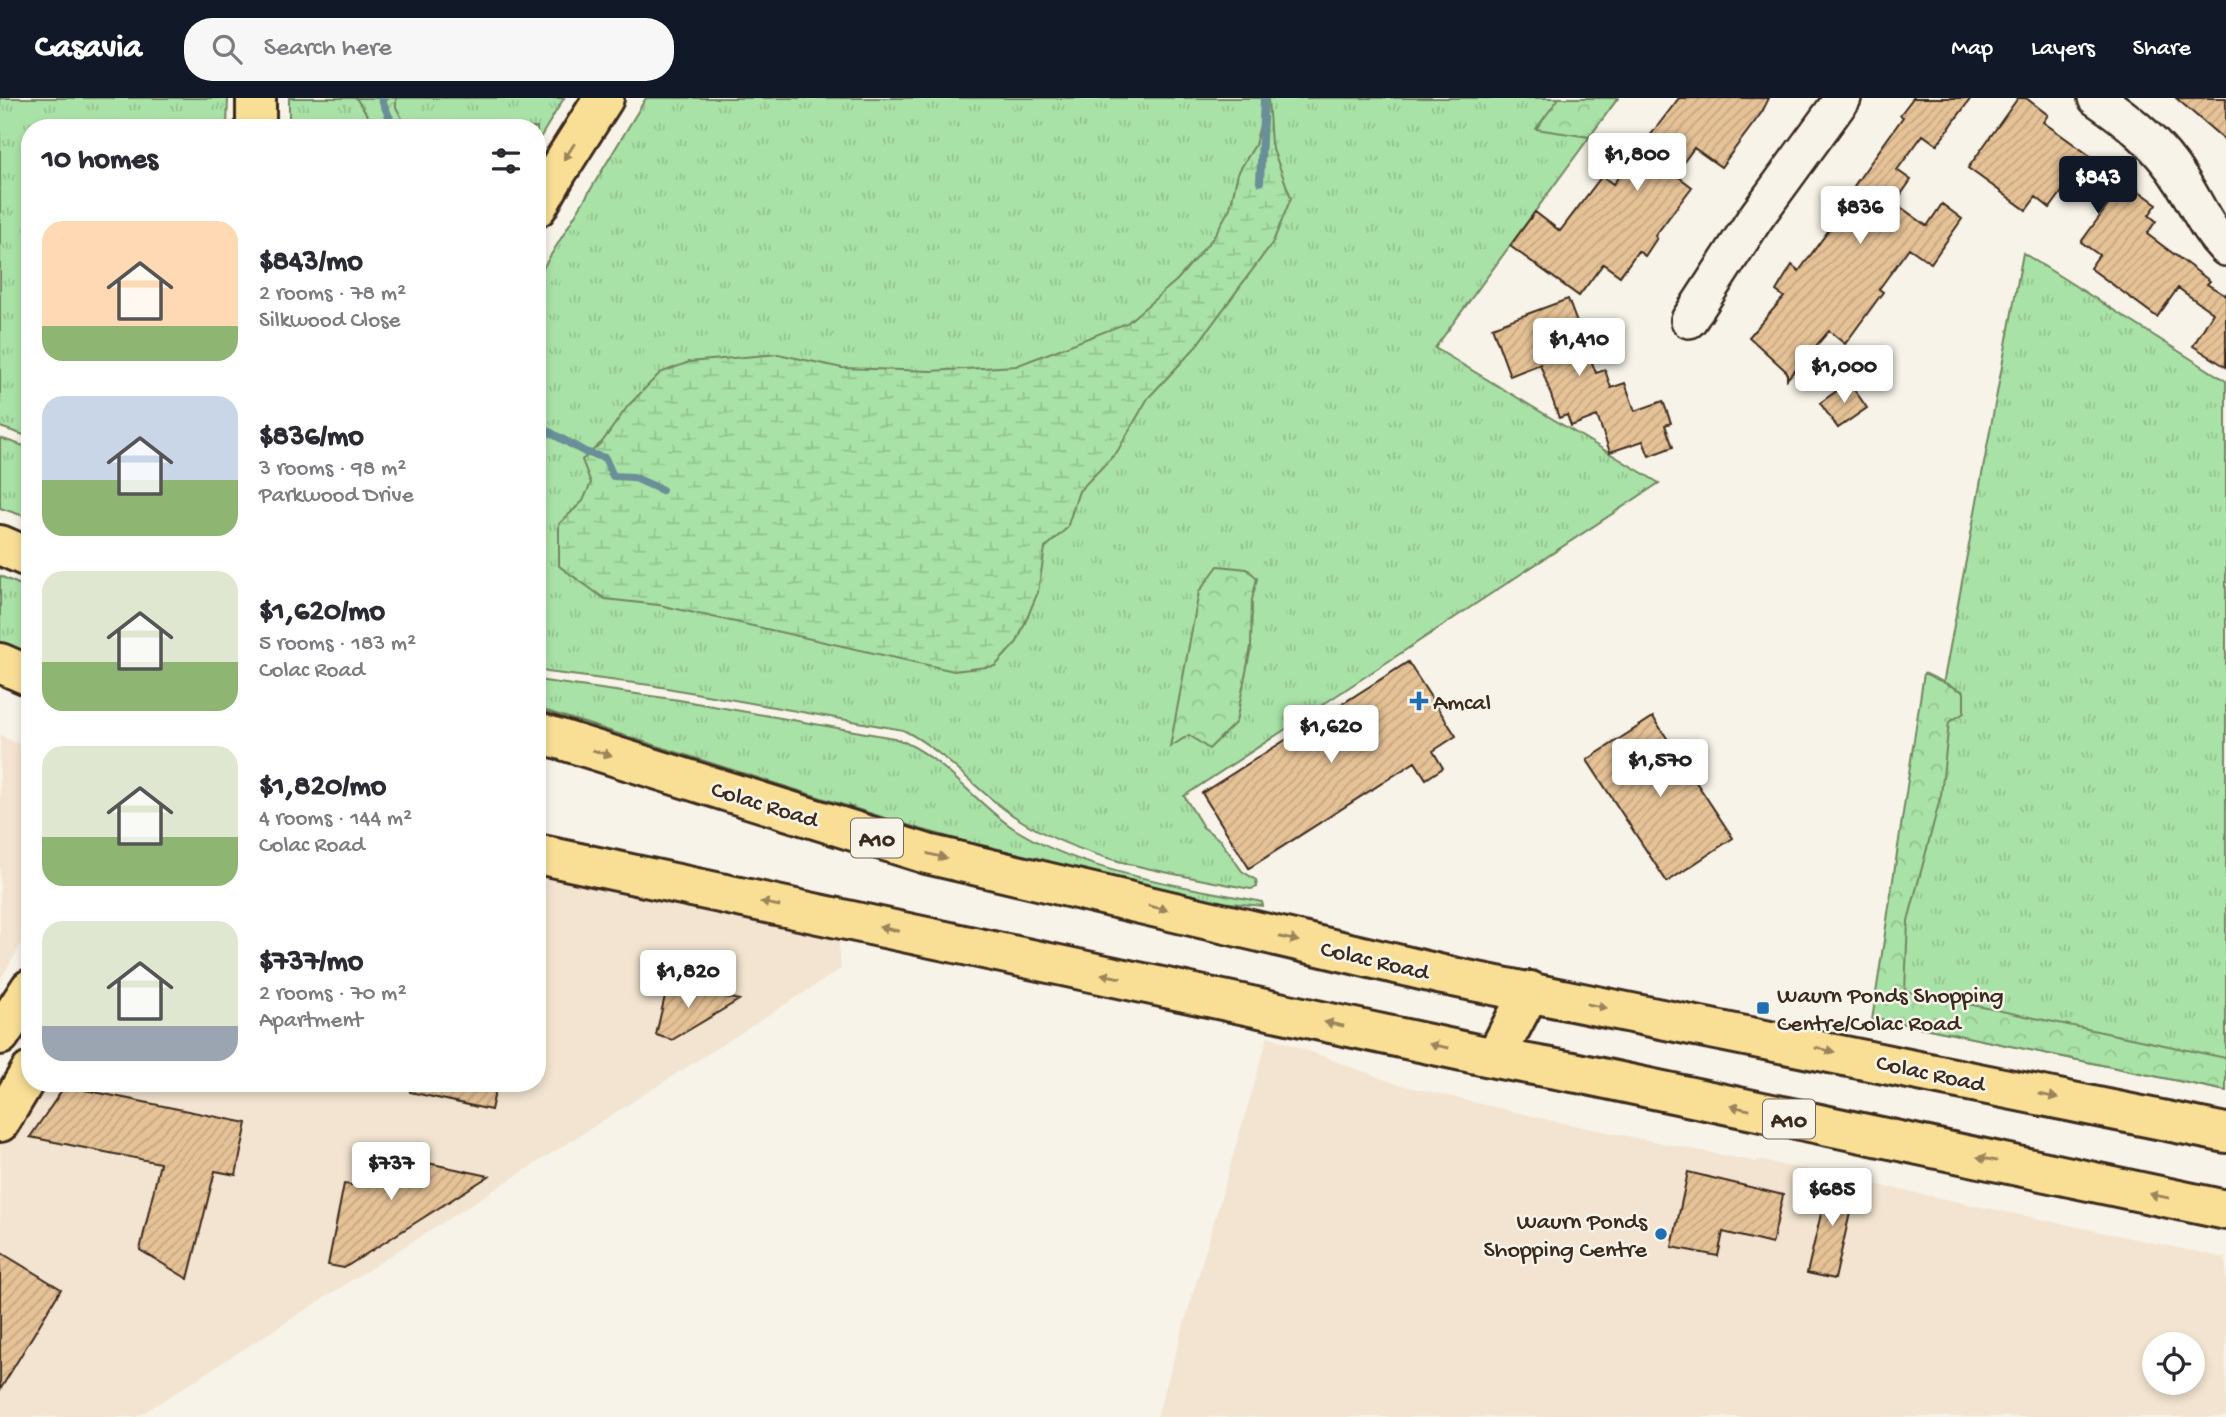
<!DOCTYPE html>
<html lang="en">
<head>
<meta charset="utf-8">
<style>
  :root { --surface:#fff; --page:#f7f7f7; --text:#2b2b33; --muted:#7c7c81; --accent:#111827 }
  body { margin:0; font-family:"Gochi Hand",sans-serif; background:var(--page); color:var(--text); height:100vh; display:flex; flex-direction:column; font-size:26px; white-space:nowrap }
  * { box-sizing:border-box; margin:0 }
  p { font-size:23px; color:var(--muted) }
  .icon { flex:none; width:38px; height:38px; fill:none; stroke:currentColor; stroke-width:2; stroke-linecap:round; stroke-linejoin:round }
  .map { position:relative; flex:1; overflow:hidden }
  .side { position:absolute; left:21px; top:21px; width:525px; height:973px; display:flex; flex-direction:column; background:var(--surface); border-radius:28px; box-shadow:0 4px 10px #0003 }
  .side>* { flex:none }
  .buttons { position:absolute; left:2142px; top:1234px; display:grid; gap:14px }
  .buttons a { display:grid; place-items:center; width:63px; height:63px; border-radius:50%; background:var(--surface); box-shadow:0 4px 10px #0003; font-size:35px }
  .price { position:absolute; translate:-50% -60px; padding:0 16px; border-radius:7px; background:#fff; color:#222; font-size:23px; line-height:46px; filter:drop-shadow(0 2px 4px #0008) }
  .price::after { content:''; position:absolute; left:50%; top:42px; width:21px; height:16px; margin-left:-10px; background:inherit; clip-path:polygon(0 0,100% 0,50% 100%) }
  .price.active { background:var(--accent); color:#fff }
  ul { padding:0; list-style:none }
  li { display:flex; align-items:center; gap:21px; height:175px; padding:0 21px }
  li span { display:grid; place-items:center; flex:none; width:196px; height:140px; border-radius:21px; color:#555 }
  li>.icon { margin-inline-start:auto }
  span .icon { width:84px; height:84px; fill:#fffc; stroke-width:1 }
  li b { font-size:30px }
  h2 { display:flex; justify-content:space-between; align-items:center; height:84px; padding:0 21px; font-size:30px }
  header { display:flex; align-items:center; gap:42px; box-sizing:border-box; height:98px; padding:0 35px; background:var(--accent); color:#fff }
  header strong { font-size:33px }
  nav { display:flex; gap:38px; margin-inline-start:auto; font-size:24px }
  .search { width:490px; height:63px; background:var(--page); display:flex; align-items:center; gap:18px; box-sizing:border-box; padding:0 24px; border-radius:28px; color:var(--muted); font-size:26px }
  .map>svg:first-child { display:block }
  .built { fill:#f2e4d0; fill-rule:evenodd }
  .grass { fill:url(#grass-tufts); stroke:#728662; stroke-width:2 }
  .forest { fill:url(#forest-crowns); stroke:#728662; stroke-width:2 }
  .wetland { fill:url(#wetland-marsh); stroke:#728662; stroke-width:2 }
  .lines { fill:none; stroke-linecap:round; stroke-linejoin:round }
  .stream { stroke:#6a8f98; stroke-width:8 }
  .building { fill:url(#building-hatch); stroke:#3b2a1e; stroke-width:2 }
  .minor-casing { stroke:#3b2a1e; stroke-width:40 }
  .major-casing { stroke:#3b2a1e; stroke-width:44 }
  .highway-casing { stroke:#3b2a1e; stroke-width:44 }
  .minor { stroke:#f7f3e8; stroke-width:35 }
  .major { stroke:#f9df96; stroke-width:38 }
  .highway { stroke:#f9df96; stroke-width:38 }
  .oneway { fill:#9a845a }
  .poi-dot { fill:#1f6fb2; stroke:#f7f3e8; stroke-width:2.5 }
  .labels { text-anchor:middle; stroke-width:5; stroke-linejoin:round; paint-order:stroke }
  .shield { fill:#f7f3e8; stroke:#73665b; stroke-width:2 }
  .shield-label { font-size:23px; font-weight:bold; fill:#3b2a1e }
  .poi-label { font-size:24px; fill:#3b2a1e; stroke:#f7f3e8; text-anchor:start }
  .street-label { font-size:24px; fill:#3b2a1e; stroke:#f7f3e8 }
</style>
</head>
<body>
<header>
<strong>Casavia</strong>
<div class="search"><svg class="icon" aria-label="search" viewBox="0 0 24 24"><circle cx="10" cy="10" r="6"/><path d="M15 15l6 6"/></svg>Search here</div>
<nav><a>Map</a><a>Layers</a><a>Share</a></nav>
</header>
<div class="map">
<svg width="2226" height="1319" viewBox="0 0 2226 1319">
  <defs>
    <pattern id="grass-tufts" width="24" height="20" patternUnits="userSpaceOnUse" patternTransform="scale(1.75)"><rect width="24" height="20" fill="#a9e2a6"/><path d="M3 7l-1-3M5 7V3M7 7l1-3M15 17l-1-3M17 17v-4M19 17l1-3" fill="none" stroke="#92c28e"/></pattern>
    <pattern id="forest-crowns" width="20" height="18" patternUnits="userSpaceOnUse" patternTransform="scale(1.75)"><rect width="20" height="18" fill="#a9e2a6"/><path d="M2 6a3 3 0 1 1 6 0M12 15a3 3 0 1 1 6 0" fill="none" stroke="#92c28e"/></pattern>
    <pattern id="wetland-marsh" width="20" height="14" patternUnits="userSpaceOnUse" patternTransform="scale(1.75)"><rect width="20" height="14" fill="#a9e2a6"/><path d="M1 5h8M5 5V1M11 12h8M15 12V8" fill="none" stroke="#92c28e"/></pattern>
    <pattern id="building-hatch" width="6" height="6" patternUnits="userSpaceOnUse" patternTransform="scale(1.75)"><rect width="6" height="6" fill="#e6c297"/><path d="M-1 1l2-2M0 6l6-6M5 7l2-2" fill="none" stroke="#c6a782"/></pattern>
  </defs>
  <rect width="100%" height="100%" fill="#f7f3e8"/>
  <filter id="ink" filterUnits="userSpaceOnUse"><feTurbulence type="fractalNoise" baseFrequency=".0143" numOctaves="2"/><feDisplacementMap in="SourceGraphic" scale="14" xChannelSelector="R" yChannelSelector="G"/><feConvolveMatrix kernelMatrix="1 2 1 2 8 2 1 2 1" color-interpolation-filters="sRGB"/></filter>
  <g filter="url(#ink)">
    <!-- built -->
    <path class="built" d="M 0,637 L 22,648 L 30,660 L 30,832 L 0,882 Z
      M 537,756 L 837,820 L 841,871 L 137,1319 L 0,1319 L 0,1024 L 30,985 L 537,985 Z
      M 1268,938 L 1397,986 L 1562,1025 L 1757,1064 L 1758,1062 L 2226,1160 L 2226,1319 L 1157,1319 ZM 2154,1246 L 2193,1246 L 2193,1284 L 2154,1284 Z"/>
    <!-- grass -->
    <path class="grass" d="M 0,0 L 228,0 L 227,30 L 30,30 L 30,339 L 0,329 Z
      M 289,0 L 564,0 L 537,45 L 537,30 L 289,30 Z
      M 646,0 L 1618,0 L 1435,250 L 1659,385 L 1184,698 L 1203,729 L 1220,742 L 1242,773 L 1256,782 L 1257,789 L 1251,791 C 1172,775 1087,765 1017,720 C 976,694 947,654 903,632 L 650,587 L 547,574 L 537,570 L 537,180 Z
      M 2023,155 L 2226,283 L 2226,993 L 1881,921 Z
      M 0,340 L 30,350 L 30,420 L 0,410 Z
      M 0,478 L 30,491 L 30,559 L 0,546 Z
      M 537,582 L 679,602 L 894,640 C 942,656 972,703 1013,730 C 1085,776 1180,787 1262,804 L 1263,808 L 1197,802 L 1036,763 L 920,731 L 537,610 Z"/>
    <!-- forest -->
    <path class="forest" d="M 356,0 L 396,0 L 396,9 L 407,30 L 376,30 Z
      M 1559,0 L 1618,0 L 1589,39 L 1536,31 Z
      M 1218,468 L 1247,471 L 1257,480 L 1252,502 L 1251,549 L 1236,624 L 1209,651 L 1189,637 L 1170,649 L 1199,494 Z
      M 1924,575 L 1964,594 L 1964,615 L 1949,624 L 1941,697 L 1908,823 L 1905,893 L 2226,960 L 2226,993 L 1881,921 L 1872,922 Z"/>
    <!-- wetland -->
    <path class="wetland" d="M 1261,0 L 1268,0 L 1271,46 L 1291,100 L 1273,144 L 1193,252 L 1148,300 L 1117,354 L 1079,393 L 1067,430 L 1045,450 L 1038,494 L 1017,544 L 995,568 L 954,573 L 659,507 L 605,501 L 559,468 L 559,426 L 583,403 L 591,385 L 582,362 L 602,344 L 628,308 L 660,275 L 689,264 L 778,256 L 842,270 L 931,273 L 1016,268 L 1127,225 L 1177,182 L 1213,140 L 1230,110 L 1238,75 L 1255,47 L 1262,19 Z"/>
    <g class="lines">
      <!-- stream -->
      <path class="stream" d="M 381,0 L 394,30
        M 1260,84 L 1264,0
        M 537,327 L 585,354 L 605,360 L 613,378 L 633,379 L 662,392"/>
    </g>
    <!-- building -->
    <path class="building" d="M 1679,0 L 1769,0 L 1762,14 L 1721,69 L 1694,50 L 1675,76 L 1692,89 L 1655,138 L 1657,140 L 1645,158 L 1638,153 L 1620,178 L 1603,166 L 1579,198 L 1510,148 L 1535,114 L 1560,133 L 1602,78 L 1613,86 Z
      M 1913,0 L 1971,0 L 1937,47 L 1923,37 L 1897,72 L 1911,82 L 1895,105 L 1927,128 L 1942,106 L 1962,121 L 1931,165 L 1909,150 L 1879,191 L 1883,194 L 1845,246 L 1829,233 L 1787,281 L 1787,274 L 1749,239 L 1784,199 L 1776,193 L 1792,167 L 1799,173 L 1858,92 L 1854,88 L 1903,19 L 1900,17 Z
      M 2018,0 L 2026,0 L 2048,17 L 2043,24 L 2157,106 L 2149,117 L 2156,123 L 2147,136 L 2210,183 L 2207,186 L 2225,197 L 2226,196 L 2226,269 L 2193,248 L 2213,215 L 2178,190 L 2157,219 L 2090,170 L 2099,157 L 2081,144 L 2108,107 L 2072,80 L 2050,110 L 2036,99 L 2026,112 L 1968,70 Z
      M 2176,0 L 2226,0 L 2226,43 Z
      M 1568,201 L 1596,275 L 1605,272 L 1611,290 L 1625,285 L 1635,313 L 1663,303 L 1671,325 L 1665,327 L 1673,349 L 1649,358 L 1643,343 L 1610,354 L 1597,318 L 1571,328 L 1567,317 L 1559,320 L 1540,266 L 1510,278 L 1492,229 Z
      M 1849,284 L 1867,310 L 1838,330 L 1820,305 Z
      M 1408,564 L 1456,638 L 1433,653 L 1443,670 L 1426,681 L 1415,664 L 1249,770 L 1202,695 Z
      M 1653,619 L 1733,740 L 1667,784 L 1587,662 Z
      M 668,885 L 739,902 L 672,942 L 656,937 Z
      M 411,985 L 497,985 L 491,1012 L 410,994 Z
      M 65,988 L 247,1025 L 236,1077 L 215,1073 L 188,1181 L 140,1152 L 160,1065 L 30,1039 Z
      M 366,1052 L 489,1078 L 344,1170 L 328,1167 L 344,1086 L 358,1088 Z
      M 1688,1074 L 1783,1097 L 1772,1146 L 1723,1134 L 1718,1158 L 1672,1149 Z
      M 1830,1078 L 1857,1084 L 1835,1181 L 1807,1175 Z
      M 0,1154 L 61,1191 L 0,1292 Z"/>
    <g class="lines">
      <!-- minor casing -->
      <g class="minor-casing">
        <path id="minor" d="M 2096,0 C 2130,23 2159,47 2181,82 C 2198,107 2204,128 2226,150
          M 1689,222 L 1754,122 L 1843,0"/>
      </g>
      <!-- major casing -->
      <g class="major-casing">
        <path id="major" d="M 0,937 L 30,891
          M 0,1024 L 30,974"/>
      </g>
      <!-- highway casing -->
      <g class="highway-casing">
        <path id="highway" d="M 256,30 L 256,0
          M 537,109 L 557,74 L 604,0
          M 0,447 L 30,460
          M 0,565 L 30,578
          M 537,634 L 927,756 L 1443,877 L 2226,1035
          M 537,756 L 1495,960 L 1578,975 L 2226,1112
          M 1495,960 L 1530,893"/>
      </g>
      <!-- minor -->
      <use href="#minor" class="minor"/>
      <!-- major -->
      <use href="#major" class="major"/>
      <!-- highway -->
      <use href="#highway" class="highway"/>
    </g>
    <!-- one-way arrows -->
    <defs><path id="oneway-solid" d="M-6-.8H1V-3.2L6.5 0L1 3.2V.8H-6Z" transform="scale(1.75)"/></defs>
    <g class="oneway">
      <use href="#oneway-solid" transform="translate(569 54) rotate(123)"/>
      <use href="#oneway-solid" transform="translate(602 655) rotate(17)"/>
      <use href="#oneway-solid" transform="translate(937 758) rotate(14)"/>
      <use href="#oneway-solid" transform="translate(770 806) rotate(-168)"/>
      <use href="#oneway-solid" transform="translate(1158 810) rotate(13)"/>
      <use href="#oneway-solid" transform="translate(889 831) rotate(-168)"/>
      <use href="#oneway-solid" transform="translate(1289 841) rotate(13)"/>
      <use href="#oneway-solid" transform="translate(1111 878) rotate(-168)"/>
      <use href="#oneway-solid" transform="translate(1597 908) rotate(11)"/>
      <use href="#oneway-solid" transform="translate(1334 926) rotate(-168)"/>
      <use href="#oneway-solid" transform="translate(1439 948) rotate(-168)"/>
      <use href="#oneway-solid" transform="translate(1825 952) rotate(12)"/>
      <use href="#oneway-solid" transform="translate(2048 998) rotate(12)"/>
      <use href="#oneway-solid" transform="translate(1740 1010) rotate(-168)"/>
      <use href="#oneway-solid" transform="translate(1987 1061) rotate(-169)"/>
      <use href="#oneway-solid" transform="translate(2159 1098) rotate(-168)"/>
    </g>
  </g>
  <!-- markers -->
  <g class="poi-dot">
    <path d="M1415.5 592.5h7v7h7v7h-7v7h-7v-7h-7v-7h7z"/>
    <rect x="1756" y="903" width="14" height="14" rx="3.5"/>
    <circle cx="1661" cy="1136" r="7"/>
  </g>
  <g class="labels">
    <!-- shield labels -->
    <g class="shield">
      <rect x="851" y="720.5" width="52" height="39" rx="5"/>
      <rect x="1763" y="1001.5" width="52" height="39" rx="5"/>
    </g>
    <g class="shield-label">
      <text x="877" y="748">A10</text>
      <text x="1789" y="1029">A10</text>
    </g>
    <!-- poi labels -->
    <g class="poi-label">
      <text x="1433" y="611">Amcal</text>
      <text x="1777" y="904">Waurn Ponds Shopping<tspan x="1777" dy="28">Centre/Colac Road</tspan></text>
      <text x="1647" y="1130" text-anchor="end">Waurn Ponds<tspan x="1647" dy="28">Shopping Centre</tspan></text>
    </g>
    <!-- street labels -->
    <g class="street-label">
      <text transform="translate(765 705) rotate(17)" y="8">Colac Road</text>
      <text transform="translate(1375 861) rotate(13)" y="8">Colac Road</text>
      <text transform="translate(1931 974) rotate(12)" y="8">Colac Road</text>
    </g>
  </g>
</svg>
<div class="buttons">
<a><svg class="icon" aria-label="locate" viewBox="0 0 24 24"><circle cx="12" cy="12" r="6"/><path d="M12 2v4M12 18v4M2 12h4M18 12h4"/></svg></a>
</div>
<b class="price" style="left:1637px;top:95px">$1,800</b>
<b class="price active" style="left:2098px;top:118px">$843</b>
<b class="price" style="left:1860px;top:148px">$836</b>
<b class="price" style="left:1579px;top:280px">$1,410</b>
<b class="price" style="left:1844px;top:307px">$1,000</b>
<b class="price" style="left:1331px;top:667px">$1,620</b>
<b class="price" style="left:1660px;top:701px">$1,570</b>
<b class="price" style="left:688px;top:912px">$1,820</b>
<b class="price" style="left:391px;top:1104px">$737</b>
<b class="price" style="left:1832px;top:1130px">$685</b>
<section class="side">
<h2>10 homes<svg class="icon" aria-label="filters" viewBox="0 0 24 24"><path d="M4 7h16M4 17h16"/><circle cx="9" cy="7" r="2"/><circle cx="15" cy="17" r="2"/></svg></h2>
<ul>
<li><span style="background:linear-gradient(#ffd9b3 75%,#8fb573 0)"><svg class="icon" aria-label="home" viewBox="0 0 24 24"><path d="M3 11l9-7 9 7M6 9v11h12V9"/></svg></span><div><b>$843/mo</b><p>2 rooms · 78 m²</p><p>Silkwood Close</p></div></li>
<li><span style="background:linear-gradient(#c9d6e8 60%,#8fb573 0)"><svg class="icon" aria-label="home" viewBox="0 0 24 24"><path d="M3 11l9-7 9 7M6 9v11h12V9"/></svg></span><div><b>$836/mo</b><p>3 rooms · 98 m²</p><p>Parkwood Drive</p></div></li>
<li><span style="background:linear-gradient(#dfe7d0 65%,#8fb573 0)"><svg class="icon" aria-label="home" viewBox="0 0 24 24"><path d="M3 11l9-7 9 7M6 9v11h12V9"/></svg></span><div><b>$1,620/mo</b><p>5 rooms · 183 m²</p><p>Colac Road</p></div></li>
<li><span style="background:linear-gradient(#dfe7d0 65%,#8fb573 0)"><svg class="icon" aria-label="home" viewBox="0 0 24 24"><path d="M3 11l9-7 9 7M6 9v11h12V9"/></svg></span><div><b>$1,820/mo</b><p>4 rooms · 144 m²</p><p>Colac Road</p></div></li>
<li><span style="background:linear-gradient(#dfe7d0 75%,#9aa5b1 0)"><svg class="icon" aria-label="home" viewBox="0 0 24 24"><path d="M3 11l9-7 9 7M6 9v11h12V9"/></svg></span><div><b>$737/mo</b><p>2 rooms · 70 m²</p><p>Apartment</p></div></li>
</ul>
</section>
</div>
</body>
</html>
